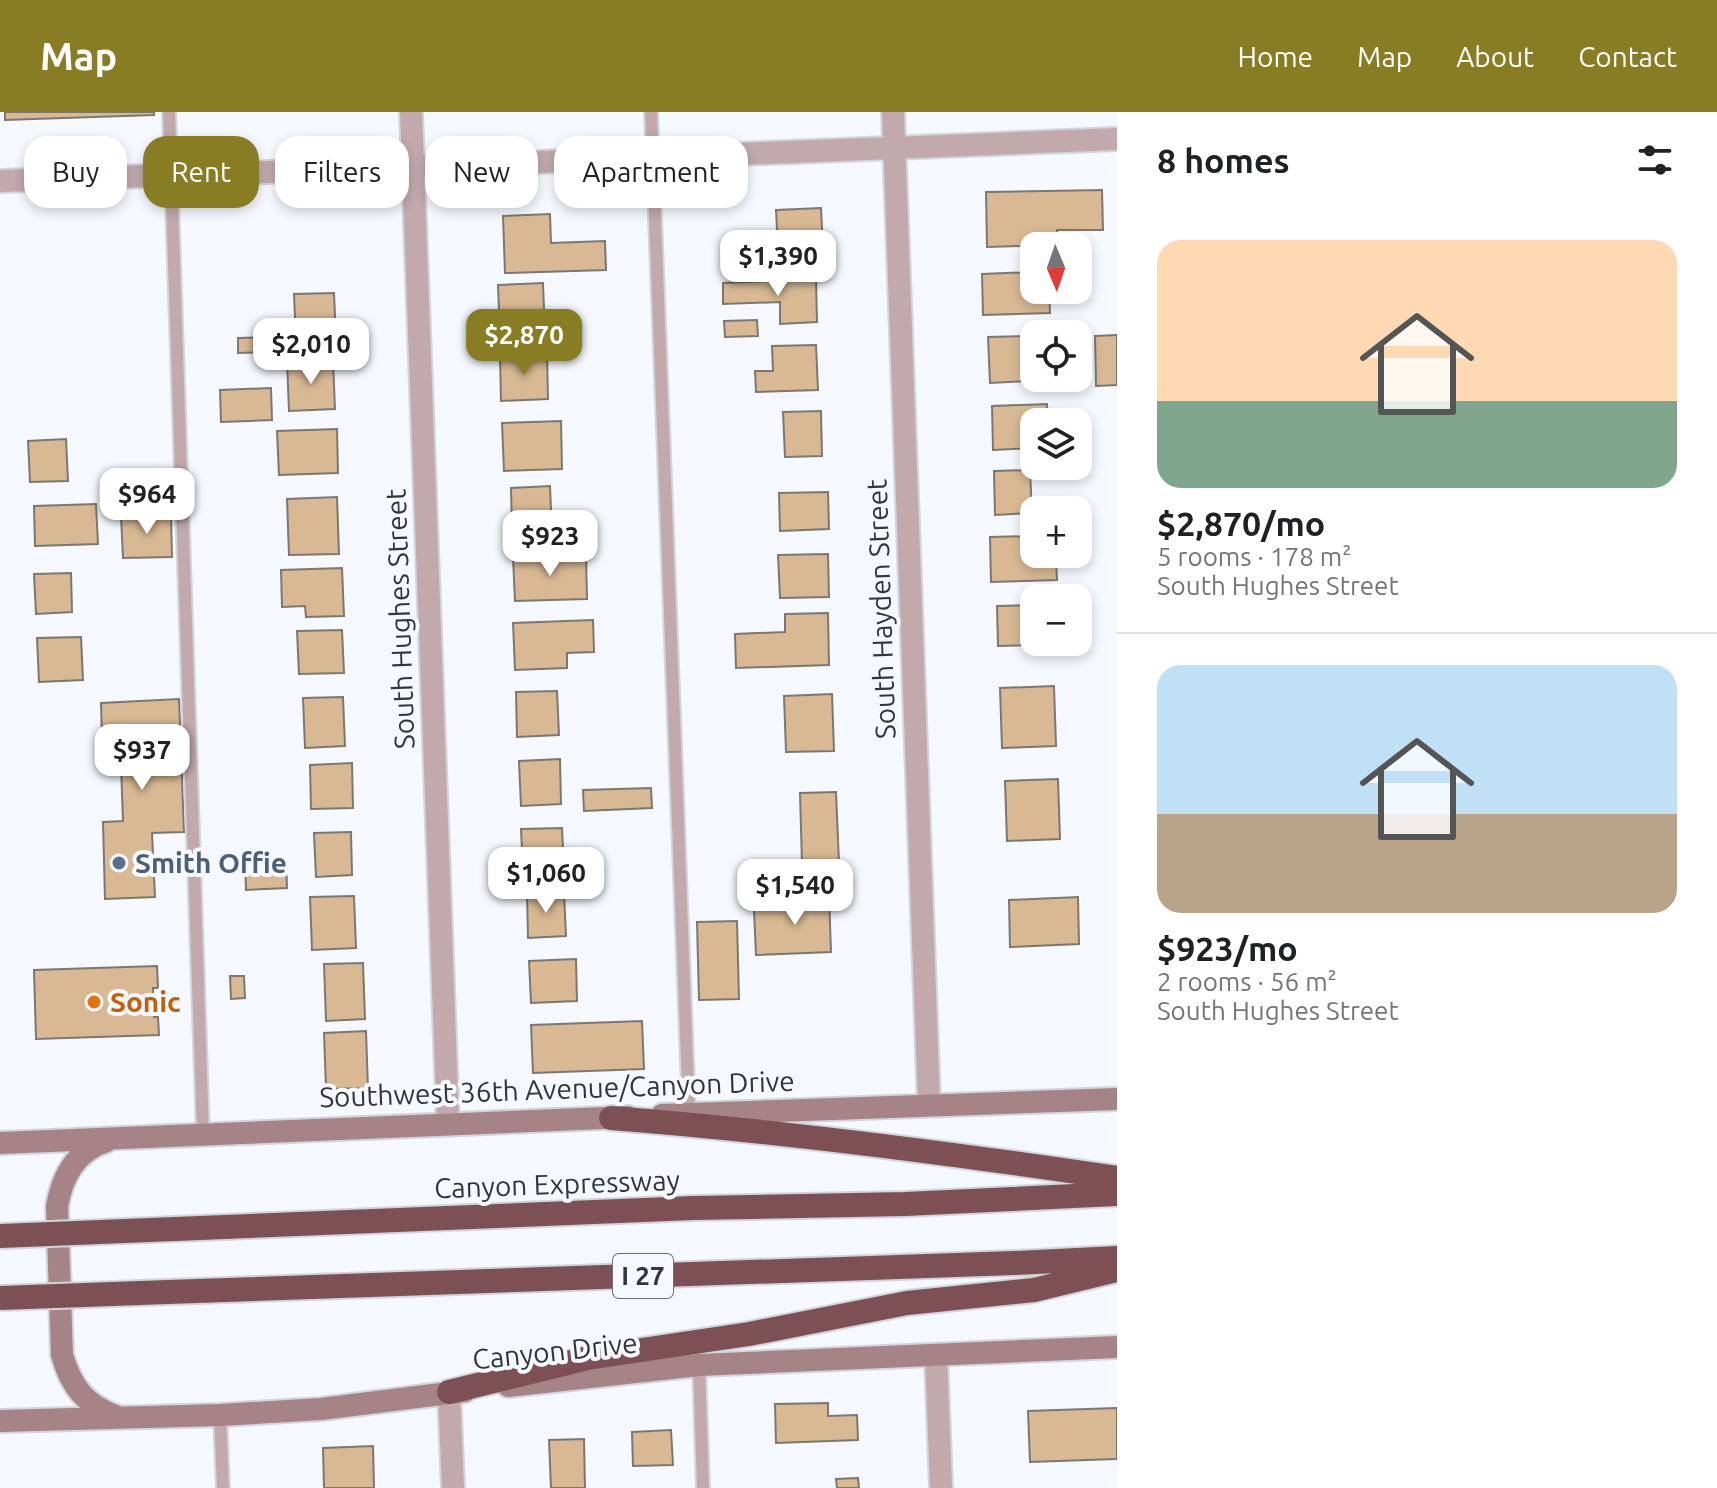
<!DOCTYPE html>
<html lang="en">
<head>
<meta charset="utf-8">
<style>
  :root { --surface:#fff; --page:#f6f6f6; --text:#202124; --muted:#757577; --line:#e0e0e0; --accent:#887d23 }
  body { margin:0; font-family:Ubuntu,sans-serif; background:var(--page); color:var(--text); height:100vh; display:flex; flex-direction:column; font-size:30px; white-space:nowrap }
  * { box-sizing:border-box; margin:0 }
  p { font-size:26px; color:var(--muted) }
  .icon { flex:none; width:44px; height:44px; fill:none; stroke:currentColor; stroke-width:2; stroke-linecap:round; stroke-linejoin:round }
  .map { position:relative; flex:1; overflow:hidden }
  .details { display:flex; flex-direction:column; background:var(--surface); width:600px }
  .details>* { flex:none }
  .top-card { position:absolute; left:24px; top:24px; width:760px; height:72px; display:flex; gap:16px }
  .needle { width:52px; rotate:178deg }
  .buttons { position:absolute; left:1020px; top:120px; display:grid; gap:16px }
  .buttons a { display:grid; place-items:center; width:72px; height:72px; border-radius:16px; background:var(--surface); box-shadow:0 4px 12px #0003; font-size:40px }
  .price { position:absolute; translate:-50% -68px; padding:0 18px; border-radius:16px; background:#fff; color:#222; font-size:26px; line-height:52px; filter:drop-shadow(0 2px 4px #0008) }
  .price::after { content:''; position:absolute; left:50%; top:48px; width:24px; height:18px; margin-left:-12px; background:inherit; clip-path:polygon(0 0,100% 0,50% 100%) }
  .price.active { background:var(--accent); color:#fff }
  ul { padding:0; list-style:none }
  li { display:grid; align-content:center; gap:16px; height:424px; padding:0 40px }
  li+li { border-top:2px solid var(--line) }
  li span { display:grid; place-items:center; height:248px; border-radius:24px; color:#555 }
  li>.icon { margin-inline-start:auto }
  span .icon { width:144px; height:144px; fill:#fffc; stroke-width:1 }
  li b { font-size:34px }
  h2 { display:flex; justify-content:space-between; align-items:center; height:96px; padding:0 40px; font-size:34px }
  .tag { padding:0 28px; border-radius:24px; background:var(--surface); box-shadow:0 4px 12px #0003; font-size:28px; line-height:72px }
  .tag.active { background:var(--accent); color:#fff }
  header { display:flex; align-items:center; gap:48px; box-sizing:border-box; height:112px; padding:0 40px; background:var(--accent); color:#fff }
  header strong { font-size:38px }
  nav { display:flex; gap:44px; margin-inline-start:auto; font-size:28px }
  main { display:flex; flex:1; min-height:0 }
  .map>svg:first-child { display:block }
  .building { fill:#d8b994; stroke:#7c7771; stroke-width:2 }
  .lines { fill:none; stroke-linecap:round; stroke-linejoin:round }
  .service-casing { stroke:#d2d6db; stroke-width:16 }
  .minor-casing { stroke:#d2d6db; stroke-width:26 }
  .secondary-casing { stroke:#d2d6db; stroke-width:26 }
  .motorway-casing { stroke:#d2d6db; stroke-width:28 }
  .service { stroke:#c1a9ac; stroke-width:12 }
  .minor { stroke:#c1a9ac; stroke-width:22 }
  .secondary { stroke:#a58387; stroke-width:22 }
  .motorway { stroke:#7d5056; stroke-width:24 }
  .motorway-bridge-casing { stroke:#d2d6db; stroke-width:28; stroke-linecap:butt }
  .motorway-bridge { stroke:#7d5056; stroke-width:24 }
  .service-dot { fill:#5c6f8a; stroke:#f5f9ff; stroke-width:3 }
  .food-dot { fill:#e8710a; stroke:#f5f9ff; stroke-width:3 }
  .labels { text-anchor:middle; stroke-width:8; stroke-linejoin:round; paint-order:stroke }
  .shield { fill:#f5f9ff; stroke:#6d7074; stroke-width:2 }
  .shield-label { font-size:26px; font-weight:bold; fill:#333538 }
  .street-label { font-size:28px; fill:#333538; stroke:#f5f9ff }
  .service-label { font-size:28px; font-weight:bold; fill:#4e5e75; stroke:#f5f9ff; text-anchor:start }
  .food-label { font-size:28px; font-weight:bold; fill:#c56008; stroke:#f5f9ff; text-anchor:start }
</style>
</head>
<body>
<header>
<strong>Map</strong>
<nav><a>Home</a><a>Map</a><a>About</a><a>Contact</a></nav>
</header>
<main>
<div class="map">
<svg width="1117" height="1376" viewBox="0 0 1117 1376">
  <rect width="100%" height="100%" fill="#f5f9ff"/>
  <!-- building -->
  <path class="building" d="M 5,0 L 154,0 L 154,3 L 5,8 Z
    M 1102,78 L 1103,118 L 1057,118 L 1057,133 L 987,135 L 986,80 Z
    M 821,96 L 823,136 L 778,137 L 776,98 Z
    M 550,102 L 551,131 L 605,129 L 606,158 L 505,161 L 503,104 Z
    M 1034,160 L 1034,178 L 1049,178 L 1050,201 L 983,203 L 982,162 Z
    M 816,167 L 817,210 L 780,212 L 780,190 L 723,192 L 723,171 Z
    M 543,171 L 545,223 L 500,224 L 498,173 Z
    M 334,181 L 336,227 L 296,228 L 294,182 Z
    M 757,208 L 758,224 L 725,225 L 724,209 Z
    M 1117,223 L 1117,273 L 1096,274 L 1095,224 Z
    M 1028,224 L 1029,269 L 990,271 L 988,225 Z
    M 271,225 L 271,240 L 238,241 L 238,226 Z
    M 816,233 L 818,278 L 756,280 L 755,259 L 773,259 L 772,234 Z
    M 547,241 L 548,287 L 501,289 L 500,242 Z
    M 333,248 L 335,297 L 289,299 L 287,250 Z
    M 271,276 L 272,308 L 221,310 L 220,278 Z
    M 1047,292 L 1048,310 L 1034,310 L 1034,336 L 993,338 L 992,294 Z
    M 821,299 L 822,344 L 785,345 L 783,300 Z
    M 561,309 L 562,357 L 504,359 L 502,311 Z
    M 337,317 L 338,361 L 279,363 L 277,319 Z
    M 66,327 L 68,369 L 30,370 L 28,329 Z
    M 1030,358 L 1032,401 L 995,403 L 994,359 Z
    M 550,374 L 552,421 L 512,422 L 511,376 Z
    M 828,380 L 829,417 L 780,419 L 779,381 Z
    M 337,385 L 339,442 L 289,443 L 287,387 Z
    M 96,392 L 98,432 L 35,434 L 34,394 Z
    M 171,403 L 172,445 L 123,446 L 121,404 Z
    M 1034,424 L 1034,442 L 1071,442 L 1071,445 L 1056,446 L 1057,468 L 991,470 L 990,425 Z
    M 828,442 L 829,485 L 780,486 L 778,443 Z
    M 586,443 L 587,487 L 515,489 L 513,445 Z
    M 342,456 L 344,504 L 306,505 L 305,494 L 282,495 L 281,458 Z
    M 71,461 L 72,500 L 36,502 L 34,462 Z
    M 1034,493 L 1034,530 L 1036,530 L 1036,533 L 998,534 L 997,494 Z
    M 828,501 L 829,553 L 736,556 L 735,522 L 785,520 L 785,502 Z
    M 593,508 L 594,540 L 567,541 L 567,556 L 515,558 L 513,511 Z
    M 342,518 L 344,561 L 299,562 L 297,519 Z
    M 81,525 L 83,568 L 39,570 L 37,526 Z
    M 1054,574 L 1056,634 L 1002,636 L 1000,576 Z
    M 557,579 L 559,623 L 517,625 L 516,580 Z
    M 832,582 L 834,639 L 786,640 L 784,584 Z
    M 343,585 L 345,634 L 305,636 L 303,586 Z
    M 179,587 L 184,720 L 152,721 L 155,785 L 105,787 L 103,710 L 123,709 L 120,626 L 102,626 L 101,591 Z
    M 560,647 L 561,692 L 521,694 L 519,649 Z
    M 352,651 L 353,696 L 311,697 L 310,653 Z
    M 1058,667 L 1060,727 L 1007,729 L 1005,669 Z
    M 651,676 L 652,696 L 584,699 L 583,678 Z
    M 836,680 L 839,751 L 802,752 L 800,681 Z
    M 562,716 L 564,758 L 523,760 L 521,717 Z
    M 351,720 L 352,763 L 316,765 L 314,721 Z
    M 286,746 L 287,776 L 246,778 L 245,747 Z
    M 564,781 L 566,824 L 528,826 L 527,782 Z
    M 829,782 L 831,840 L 756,843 L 754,798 L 789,796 L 788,784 Z
    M 354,784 L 356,836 L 312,838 L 310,785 Z
    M 1078,785 L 1079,832 L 1010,835 L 1009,788 Z
    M 737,809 L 739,887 L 699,888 L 697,810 Z
    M 576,847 L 577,889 L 531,891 L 529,849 Z
    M 363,851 L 365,907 L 326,909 L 324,852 Z
    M 157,854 L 158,876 L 153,876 L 154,905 L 158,905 L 159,923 L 36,927 L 34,858 Z
    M 230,864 L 244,864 L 245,886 L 231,887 Z
    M 642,909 L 644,957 L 533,961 L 531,913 Z
    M 366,919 L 368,976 L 326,977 L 324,921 Z
    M 828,1291 L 828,1304 L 857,1303 L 858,1328 L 776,1331 L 775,1292 Z
    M 1117,1296 L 1117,1347 L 1030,1350 L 1028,1299 Z
    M 671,1318 L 673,1353 L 633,1354 L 632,1320 Z
    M 584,1327 L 585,1376 L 551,1376 L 549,1328 Z
    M 373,1334 L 374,1376 L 324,1376 L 323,1336 Z
    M 858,1366 L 859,1376 L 837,1376 L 836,1367 Z"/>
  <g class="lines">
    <!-- service casing -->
    <g class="service-casing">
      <path id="service" d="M 169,0 L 203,1022
        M 651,0 L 689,1001
        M 699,1253 L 703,1376
        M 220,1303 L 223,1376"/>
    </g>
    <!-- minor casing -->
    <g class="minor-casing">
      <path id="minor" d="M 411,0 L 448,1012
        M 893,0 L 929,992
        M 0,69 L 413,55 L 1117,27
        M 936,1243 L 941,1376
        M 449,1280 L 453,1376"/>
    </g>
    <!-- secondary casing -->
    <g class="secondary-casing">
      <path id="secondary" d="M 662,1003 L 1117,987
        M 107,1029 C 75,1039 62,1065 57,1095 L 62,1243 C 71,1274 85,1293 116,1304
        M 0,1031 L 628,1005
        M 508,1274 L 699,1253 L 1117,1235
        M 0,1309 L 220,1303 L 321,1297 L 465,1279"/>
    </g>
    <!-- motorway casing -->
    <g class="motorway-casing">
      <path id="motorway" d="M 611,1006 C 780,1019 949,1041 1117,1066
        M 175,1117 L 693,1096 L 905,1092 L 1117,1082
        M 168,1180 L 1014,1151 L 1117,1146
        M 449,1280 L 588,1246 L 749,1222 L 907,1191 L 1034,1178 L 1117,1158"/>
    </g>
    <!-- service -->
    <use href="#service" class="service"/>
    <!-- minor -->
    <use href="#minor" class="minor"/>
    <!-- secondary -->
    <use href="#secondary" class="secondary"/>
    <!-- motorway -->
    <use href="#motorway" class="motorway"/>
    <!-- motorway-bridge casing -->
    <g class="motorway-bridge-casing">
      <path id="motorway-bridge" d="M 0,1124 L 175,1117
        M 0,1186 L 168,1180"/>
    </g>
    <!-- motorway-bridge -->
    <use href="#motorway-bridge" class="motorway-bridge"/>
  </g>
  <!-- markers -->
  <circle class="service-dot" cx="119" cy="751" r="8"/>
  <circle class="food-dot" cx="94" cy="890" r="8"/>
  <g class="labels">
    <!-- shield labels -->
    <rect class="shield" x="613" y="1142" width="60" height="44" rx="6"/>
    <g class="shield-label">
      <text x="643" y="1173">I 27</text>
    </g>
    <!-- street labels -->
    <g class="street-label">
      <text transform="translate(881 497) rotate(-92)" y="10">South Hayden Street</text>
      <text transform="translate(400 507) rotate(-92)" y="10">South Hughes Street</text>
      <text transform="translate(557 977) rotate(-2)" y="10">Southwest 36th Avenue/Canyon Drive</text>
      <text transform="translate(557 1072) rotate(-2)" y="10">Canyon Expressway</text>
      <text transform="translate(555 1239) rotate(-6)" y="10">Canyon Drive</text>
    </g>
    <!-- service labels -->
    <g class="service-label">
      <text x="135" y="761">Smith Offie</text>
    </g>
    <!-- food labels -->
    <g class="food-label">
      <text x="110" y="900">Sonic</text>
    </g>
  </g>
</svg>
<div class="buttons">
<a><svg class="needle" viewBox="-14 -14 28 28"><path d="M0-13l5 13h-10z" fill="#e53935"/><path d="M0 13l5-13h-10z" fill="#757577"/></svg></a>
<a><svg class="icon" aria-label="locate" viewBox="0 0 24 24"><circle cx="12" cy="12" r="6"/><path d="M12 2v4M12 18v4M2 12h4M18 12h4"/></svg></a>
<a><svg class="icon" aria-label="layers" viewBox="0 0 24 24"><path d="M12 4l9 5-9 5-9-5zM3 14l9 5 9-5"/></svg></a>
<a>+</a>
<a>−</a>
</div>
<b class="price" style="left:778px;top:186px">$1,390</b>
<b class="price active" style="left:524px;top:265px">$2,870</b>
<b class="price" style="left:311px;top:274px">$2,010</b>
<b class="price" style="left:147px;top:424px">$964</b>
<b class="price" style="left:550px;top:466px">$923</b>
<b class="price" style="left:142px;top:680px">$937</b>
<b class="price" style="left:546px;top:803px">$1,060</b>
<b class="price" style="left:795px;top:815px">$1,540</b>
<div class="top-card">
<a class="tag">Buy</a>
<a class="tag active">Rent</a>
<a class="tag">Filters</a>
<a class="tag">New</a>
<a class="tag">Apartment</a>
</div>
</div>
<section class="details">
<h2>8 homes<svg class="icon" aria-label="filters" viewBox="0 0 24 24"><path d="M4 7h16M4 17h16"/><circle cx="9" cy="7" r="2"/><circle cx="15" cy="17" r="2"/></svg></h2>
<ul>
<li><span style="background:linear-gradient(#ffd9b3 65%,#7fa58c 0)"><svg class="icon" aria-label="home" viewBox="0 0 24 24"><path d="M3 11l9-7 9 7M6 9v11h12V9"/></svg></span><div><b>$2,870/mo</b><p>5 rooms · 178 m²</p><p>South Hughes Street</p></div></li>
<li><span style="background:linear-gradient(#bfe0f5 60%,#b9a48a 0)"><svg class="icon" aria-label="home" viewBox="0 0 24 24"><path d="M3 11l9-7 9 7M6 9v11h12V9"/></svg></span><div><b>$923/mo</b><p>2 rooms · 56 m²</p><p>South Hughes Street</p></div></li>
</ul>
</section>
</main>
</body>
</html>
